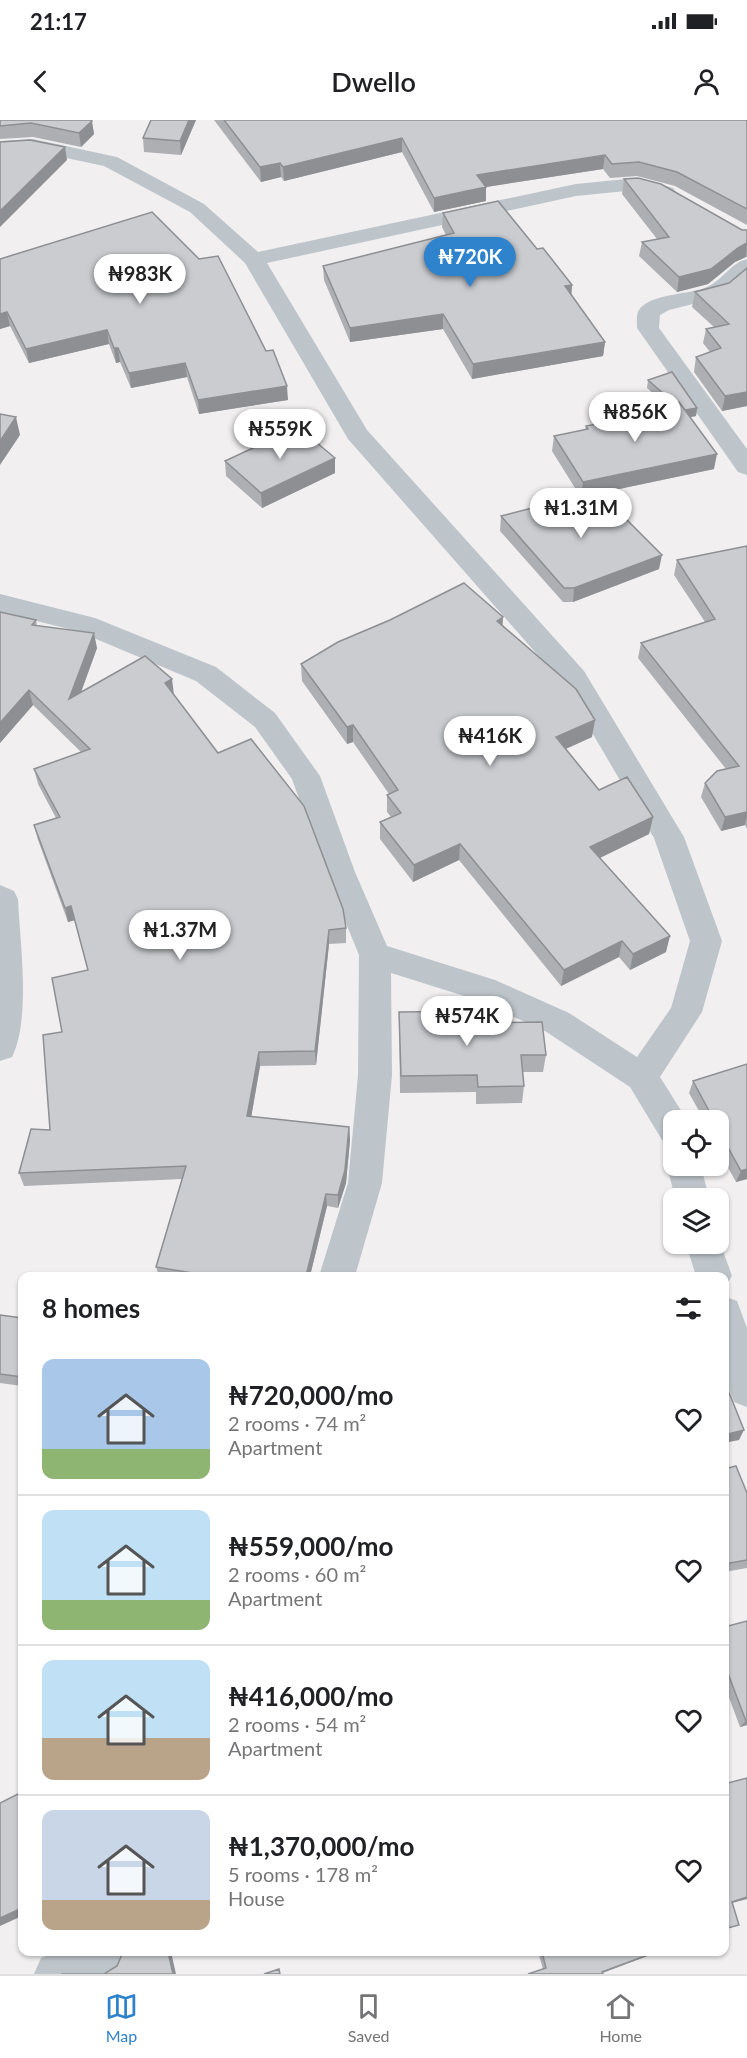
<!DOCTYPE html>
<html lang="en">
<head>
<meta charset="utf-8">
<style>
  :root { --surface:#fff; --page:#f6f6f6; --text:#202124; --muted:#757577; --line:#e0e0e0; --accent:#2f82cc }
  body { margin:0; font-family:Lato,sans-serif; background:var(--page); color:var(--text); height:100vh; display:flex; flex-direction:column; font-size:22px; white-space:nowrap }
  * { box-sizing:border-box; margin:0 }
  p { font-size:20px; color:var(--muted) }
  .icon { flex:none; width:33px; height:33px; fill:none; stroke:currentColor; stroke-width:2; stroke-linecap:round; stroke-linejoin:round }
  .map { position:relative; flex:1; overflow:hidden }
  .drawer { position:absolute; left:18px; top:1152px; width:711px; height:684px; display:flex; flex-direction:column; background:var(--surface); border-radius:12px; box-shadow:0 2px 4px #0004 }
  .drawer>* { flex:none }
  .fabs { position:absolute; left:663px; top:990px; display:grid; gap:12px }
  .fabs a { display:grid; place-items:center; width:66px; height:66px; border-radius:12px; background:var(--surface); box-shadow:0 2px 4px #0004; font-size:30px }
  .price { position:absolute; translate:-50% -51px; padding:0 14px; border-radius:21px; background:#fff; color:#222; font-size:20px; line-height:39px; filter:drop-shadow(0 2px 3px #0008) }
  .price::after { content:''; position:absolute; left:50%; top:36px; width:18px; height:14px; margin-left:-9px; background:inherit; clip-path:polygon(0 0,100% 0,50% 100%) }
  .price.on { background:var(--accent); color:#fff }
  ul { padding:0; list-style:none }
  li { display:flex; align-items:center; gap:18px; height:150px; padding:0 24px }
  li+li { border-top:2px solid var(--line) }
  li span { display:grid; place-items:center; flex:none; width:168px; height:120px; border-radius:12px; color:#555 }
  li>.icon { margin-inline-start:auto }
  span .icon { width:72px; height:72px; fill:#fffc; stroke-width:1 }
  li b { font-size:26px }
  h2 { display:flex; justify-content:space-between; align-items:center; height:72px; padding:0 24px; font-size:26px }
  .status { display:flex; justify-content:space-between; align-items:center; height:42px; padding:0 30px; background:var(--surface); direction:ltr }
  .status svg { height:16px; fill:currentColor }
  header { display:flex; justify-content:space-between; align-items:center; height:78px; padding:0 24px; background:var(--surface); font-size:27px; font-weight:600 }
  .tabs { display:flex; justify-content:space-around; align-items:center; height:84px; border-top:2px solid var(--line); background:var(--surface); font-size:16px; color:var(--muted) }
  .tabs a { display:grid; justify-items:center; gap:3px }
  .tabs .on { color:var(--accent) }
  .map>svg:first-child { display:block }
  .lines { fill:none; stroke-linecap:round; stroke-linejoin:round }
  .minor { fill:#bdc5ca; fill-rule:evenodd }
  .wall { fill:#aeafb3 }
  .shaded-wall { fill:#8d8f92 }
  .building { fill:#caccd0; stroke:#8d8f92; stroke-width:1.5 }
</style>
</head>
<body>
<div class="status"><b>21:17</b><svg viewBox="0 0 49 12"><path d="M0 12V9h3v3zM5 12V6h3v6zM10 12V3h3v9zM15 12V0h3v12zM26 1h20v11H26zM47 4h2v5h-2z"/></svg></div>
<header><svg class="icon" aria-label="back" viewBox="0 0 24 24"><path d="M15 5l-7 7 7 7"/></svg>Dwello<svg class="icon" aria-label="person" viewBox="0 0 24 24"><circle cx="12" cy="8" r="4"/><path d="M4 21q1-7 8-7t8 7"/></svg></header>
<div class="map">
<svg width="747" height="1854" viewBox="0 0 747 1854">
  <rect width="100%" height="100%" fill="#f1eff0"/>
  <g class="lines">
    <!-- minor -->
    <path class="minor" d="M 33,19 L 117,37 L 204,84 L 258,132 L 576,64 L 636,58 L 673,68 L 676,72 L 673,76 L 666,78 L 636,70 L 576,76 L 267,143 L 367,310 L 584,551 L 684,717 L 722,821 L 702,892 L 660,957 L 687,1000 L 674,1000 L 674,1025 L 662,1020 L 630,967 L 545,911 L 474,879 L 391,853 L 392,955 L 382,1063 L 355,1156 L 319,1156 L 348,1063 L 358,955 L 359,835 L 325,752 L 292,659 L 255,607 L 196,561 L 77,511 L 0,492 L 0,474 L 95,498 L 216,547 L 275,593 L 320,656 L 355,752 L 387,826 L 495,860 L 569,893 L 637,937 L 671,888 L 690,821 L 654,718 L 564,565 L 348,319 L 245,143 L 190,92 L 104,46 L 33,31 L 0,33 L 0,21 Z
      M 747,139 L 747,157 L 725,176 L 669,190 L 660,195 L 659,208 L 747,329 L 747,355 L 738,352 L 637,208 C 637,202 636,195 639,190 C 650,173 692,175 709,166 C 723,159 731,143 747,139 Z
      M 0,765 L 14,771 L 18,779 C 20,822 31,899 12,937 L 0,941 Z
      M 672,1035 L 674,1035 L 674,1046 L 701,1046 L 709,1078 L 675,1078 L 667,1046 Z
      M 718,1117 L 732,1156 L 724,1169 L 724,1156 L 696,1156 L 686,1124 L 718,1124 Z
      M 724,1176 L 737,1181 L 747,1208 L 747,1287 L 734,1282 L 724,1257 Z
      M 54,1832 L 127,1832 L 120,1848 L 108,1854 L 34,1854 L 41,1838 Z"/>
  </g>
  <!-- wall -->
  <path class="wall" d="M 0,0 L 91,0 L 94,14 L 81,27 L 33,17 L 0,19 Z
    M 151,0 L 196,0 L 181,35 L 144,32 L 143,18 Z
    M 214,0 L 747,0 L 747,105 L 675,66 L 637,56 L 610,58 L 603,49 L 486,67 L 486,81 L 434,92 L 402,32 L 284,61 L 281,57 L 261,62 Z
    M 624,59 L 742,110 L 747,110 L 747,137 L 746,137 L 735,142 L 708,164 L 677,172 L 639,136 L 642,122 L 657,119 L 622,74 Z
    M 443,93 L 537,129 L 572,165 L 571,175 L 605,222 L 603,236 L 472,259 L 443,209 L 350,222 L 324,160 L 323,146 L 446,115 L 442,107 Z
    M 0,139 L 288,280 L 199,294 L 187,257 L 131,268 L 120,242 L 116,243 L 109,224 L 29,243 L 10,206 L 0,209 Z
    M 729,163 L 747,286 L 722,291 L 694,252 L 696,237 L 710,232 L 703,223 L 706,209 L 714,207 L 692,187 L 695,172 Z
    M 648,260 L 697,288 L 696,296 L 690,297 L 714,349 L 600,373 L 659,449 L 573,482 L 563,482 L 500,411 L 501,396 L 580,376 L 552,331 L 554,316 L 585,310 L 586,306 L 615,300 L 616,295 L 666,285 L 647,268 Z
    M 335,338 L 335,353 L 262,388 L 226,356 L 225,341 Z
    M 747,426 L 747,709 L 745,705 L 721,711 L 701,677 L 705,663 L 726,649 L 638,538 L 641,523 L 705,502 L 674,455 L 677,440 Z
    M 0,492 L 36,500 L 37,506 L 97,528 L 81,572 L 174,575 L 346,808 L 346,823 L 329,824 L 316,945 L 260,946 L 251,997 L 349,1007 L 350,1020 L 346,1063 L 338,1088 L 327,1086 L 310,1156 L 159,1156 L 156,1147 L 182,1059 L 24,1066 L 19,1053 L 50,1010 L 62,912 L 88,850 L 75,800 L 68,802 L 38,720 L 34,705 L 56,698 L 38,664 L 34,649 L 81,632 L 33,585 L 0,623 Z
    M 503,505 L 592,617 L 566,629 L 599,670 L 653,697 L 649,714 L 600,738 L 666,832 L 630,850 L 619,837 L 561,866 L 459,740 L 413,762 L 380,719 L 380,702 L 391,697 L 387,692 L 387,675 L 389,674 L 353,622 L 347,624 L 302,561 L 301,544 Z
    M 399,892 L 481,903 L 546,935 L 543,952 L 523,952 L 524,966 L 522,983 L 476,984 L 476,972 L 400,973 Z
    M 747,944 L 747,1059 L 736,1062 L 718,1029 L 718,1000 L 704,1000 L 689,973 L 693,961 Z
    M 0,1195 L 22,1198 L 22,1266 L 0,1263 Z
    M 724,1349 L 747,1373 L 747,1448 L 724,1452 Z
    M 724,1507 L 747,1605 L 740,1607 L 724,1564 Z
    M 538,1832 L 658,1832 L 603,1853 L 543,1849 Z"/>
  <!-- shaded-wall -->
  <path class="shaded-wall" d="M 189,0 L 196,0 L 181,35 L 180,21 Z
    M 92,1 L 94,14 L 81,27 L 79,13 Z
    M 402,18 L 402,32 L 284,61 L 283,47 Z
    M 65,27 L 67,40 L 0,107 L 0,91 Z
    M 605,35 L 603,49 L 486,67 L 486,81 L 434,92 L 434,78 L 477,55 Z
    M 280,43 L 281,57 L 261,62 L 260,47 Z
    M 747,123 L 746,137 L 735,142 L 708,164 L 677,172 L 679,157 Z
    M 572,165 L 571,180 L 565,166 Z
    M 7,192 L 10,206 L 0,209 L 0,194 Z
    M 443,194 L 443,209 L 350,222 L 350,208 Z
    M 107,210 L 109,224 L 29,243 L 26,229 Z
    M 605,222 L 603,236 L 472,259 L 473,244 Z
    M 114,228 L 118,228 L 120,242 L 116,243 Z
    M 185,243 L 187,257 L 131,268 L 129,253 Z
    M 287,266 L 288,280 L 199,294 L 198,280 Z
    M 747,272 L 747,286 L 722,291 L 725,276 Z
    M 697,288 L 696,296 L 681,299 L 682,291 Z
    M 16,297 L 20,315 L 0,345 L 0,321 Z
    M 717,334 L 714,349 L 581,377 L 583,362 Z
    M 335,338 L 335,353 L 262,388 L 261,373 Z
    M 662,435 L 659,449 L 573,482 L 574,468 Z
    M 503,497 L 502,515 L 497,501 Z
    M 94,513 L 97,528 L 73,594 L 69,579 Z
    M 172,559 L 174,575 L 165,563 Z
    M 29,570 L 33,585 L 0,623 L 0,603 Z
    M 595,600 L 592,617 L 554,634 L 556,617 Z
    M 353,605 L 353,622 L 347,624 L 347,607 Z
    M 747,692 L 747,697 L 745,705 L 721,711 L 725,697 Z
    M 653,697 L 649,714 L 587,744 L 590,727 Z
    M 460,724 L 459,740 L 413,762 L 414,745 Z
    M 71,786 L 75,800 L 68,802 L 65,788 Z
    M 329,810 L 329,824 L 316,945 L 315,931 Z
    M 670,816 L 666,832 L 630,850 L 633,834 Z
    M 622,821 L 619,837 L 561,866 L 564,850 Z
    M 259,932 L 260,946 L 249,1010 L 247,996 Z
    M 349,1007 L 350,1020 L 346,1063 L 338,1088 L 338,1075 Z
    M 747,1049 L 747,1059 L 736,1062 L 741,1051 Z
    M 326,1074 L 327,1086 L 310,1156 L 306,1156 Z
    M 744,1310 L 739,1320 L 724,1323 L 724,1315 Z
    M 746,1601 L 747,1601 L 747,1605 L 740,1607 Z
    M 747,1777 L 747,1779 L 725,1785 L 732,1782 Z
    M 22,1788 L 22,1796 L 0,1806 L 0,1798 Z
    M 168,1832 L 171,1832 L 176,1854 L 173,1854 Z"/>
  <!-- building -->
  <path class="building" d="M 0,0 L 91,0 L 92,1 L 79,13 L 31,3 L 0,6 Z
    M 151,0 L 189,0 L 180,21 L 143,18 Z
    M 224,0 L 747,0 L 747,89 L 677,52 L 639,42 L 612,44 L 605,35 L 477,55 L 486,67 L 434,78 L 402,18 L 283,47 L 280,43 L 260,47 Z
    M 30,20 L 65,27 L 0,91 L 0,22 Z
    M 638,58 L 661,64 L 742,110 L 747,110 L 747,123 L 738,128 L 711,149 L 679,157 L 642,122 L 669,117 L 624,59 Z
    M 498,81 L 537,129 L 543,128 L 572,165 L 565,166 L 605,222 L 473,244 L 443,194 L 350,208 L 323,146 L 454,113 L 443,93 Z
    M 152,92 L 199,139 L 218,136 L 266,231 L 273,230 L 287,266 L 198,280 L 185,243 L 129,253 L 118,228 L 114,228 L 107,210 L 26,229 L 7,192 L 0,194 L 0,139 Z
    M 747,148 L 747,272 L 725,276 L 696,237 L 721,228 L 706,209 L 729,204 L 695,172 L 729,163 Z
    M 672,252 L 697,288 L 685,290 L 679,282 L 674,283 L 648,260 Z
    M 679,282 L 717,334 L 583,362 L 554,316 L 588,309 L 586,306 L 619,300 L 616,295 Z
    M 0,294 L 16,297 L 0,321 Z
    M 298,307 L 335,338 L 261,373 L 225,341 Z
    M 598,371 L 662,435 L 574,468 L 564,468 L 501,396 Z
    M 747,426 L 747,692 L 725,697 L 705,663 L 717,651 L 739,646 L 641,523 L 715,499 L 677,440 Z
    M 464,463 L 503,497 L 497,501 L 576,569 L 595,600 L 556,617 L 599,670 L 627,657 L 653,697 L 590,727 L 670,816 L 633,834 L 622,821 L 564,850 L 460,724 L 414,745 L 380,702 L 401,693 L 387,675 L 398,670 L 353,605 L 347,607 L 301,544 L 338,522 L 390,500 Z
    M 0,492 L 36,500 L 32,505 L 94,513 L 69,579 L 145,536 L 172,559 L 165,563 L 218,633 L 251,619 L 304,686 L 343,789 L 346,808 L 329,810 L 315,931 L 259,932 L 247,996 L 349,1007 L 345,1050 L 338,1075 L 326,1074 L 306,1156 L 211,1156 L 156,1147 L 186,1046 L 19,1053 L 31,1009 L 50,1010 L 43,915 L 62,912 L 52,858 L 88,850 L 71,786 L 65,788 L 34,705 L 60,697 L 34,649 L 90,629 L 29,570 L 0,603 Z
    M 480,891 L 481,903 L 542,902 L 546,935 L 521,935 L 524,966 L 478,967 L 477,955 L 401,956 L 399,892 Z
    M 747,944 L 747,1049 L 741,1051 L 718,1009 L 718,1000 L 714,1000 L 693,961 Z
    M 517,1153 L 518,1156 L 501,1156 Z
    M 0,1195 L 22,1198 L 22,1257 L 0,1254 Z
    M 724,1260 L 744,1310 L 724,1315 Z
    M 736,1346 L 747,1373 L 747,1440 L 724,1444 L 724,1349 Z
    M 747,1501 L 747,1601 L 746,1601 L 724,1543 L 724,1507 Z
    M 747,1658 L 747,1777 L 732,1782 L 739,1805 L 724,1809 L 724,1664 Z
    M 22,1672 L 22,1788 L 0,1798 L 0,1683 Z
    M 123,1832 L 168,1832 L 173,1854 L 61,1854 L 104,1854 L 117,1846 Z
    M 542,1832 L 656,1832 L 602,1852 L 603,1854 L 528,1854 L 546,1848 Z
    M 279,1849 L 280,1854 L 264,1854 Z"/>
</svg>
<div class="fabs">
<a><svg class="icon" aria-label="locate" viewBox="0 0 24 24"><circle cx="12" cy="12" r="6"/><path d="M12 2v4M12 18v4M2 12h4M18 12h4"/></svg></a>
<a><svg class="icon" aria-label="layers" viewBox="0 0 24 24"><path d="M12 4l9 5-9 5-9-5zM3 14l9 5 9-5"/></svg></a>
</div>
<b class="price on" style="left:470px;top:168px">₦720K</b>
<b class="price" style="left:140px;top:185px">₦983K</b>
<b class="price" style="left:635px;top:323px">₦856K</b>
<b class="price" style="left:280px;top:340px">₦559K</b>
<b class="price" style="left:581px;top:419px">₦1.31M</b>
<b class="price" style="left:490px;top:647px">₦416K</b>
<b class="price" style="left:180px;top:841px">₦1.37M</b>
<b class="price" style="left:467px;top:927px">₦574K</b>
<section class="drawer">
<h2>8 homes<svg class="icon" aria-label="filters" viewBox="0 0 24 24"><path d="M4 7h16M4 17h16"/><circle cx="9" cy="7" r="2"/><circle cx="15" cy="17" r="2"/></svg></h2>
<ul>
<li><span style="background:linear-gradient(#a9c7e8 75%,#8fb573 0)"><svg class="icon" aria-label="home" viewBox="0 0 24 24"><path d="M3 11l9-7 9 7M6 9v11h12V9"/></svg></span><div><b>₦720,000/mo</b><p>2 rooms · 74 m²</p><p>Apartment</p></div><svg class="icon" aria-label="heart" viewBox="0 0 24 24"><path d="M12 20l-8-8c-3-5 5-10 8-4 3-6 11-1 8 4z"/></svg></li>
<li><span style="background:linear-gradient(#bfe0f5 75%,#8fb573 0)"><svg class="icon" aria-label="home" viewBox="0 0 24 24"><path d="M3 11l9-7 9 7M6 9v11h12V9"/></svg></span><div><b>₦559,000/mo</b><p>2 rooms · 60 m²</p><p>Apartment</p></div><svg class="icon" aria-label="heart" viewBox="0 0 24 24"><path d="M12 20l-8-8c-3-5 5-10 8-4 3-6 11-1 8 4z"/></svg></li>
<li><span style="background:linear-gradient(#bfe0f5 65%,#b9a48a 0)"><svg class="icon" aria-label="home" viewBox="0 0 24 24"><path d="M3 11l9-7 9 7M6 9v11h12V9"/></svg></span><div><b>₦416,000/mo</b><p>2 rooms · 54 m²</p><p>Apartment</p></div><svg class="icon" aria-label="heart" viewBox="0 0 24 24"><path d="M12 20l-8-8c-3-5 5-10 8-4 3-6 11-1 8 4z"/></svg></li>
<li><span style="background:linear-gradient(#c9d6e8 75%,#b9a48a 0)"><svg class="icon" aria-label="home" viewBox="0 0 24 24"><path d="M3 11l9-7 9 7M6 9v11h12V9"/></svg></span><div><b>₦1,370,000/mo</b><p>5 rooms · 178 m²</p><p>House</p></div><svg class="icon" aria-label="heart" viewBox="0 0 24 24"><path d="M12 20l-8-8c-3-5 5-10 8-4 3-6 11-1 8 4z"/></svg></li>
</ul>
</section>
</div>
<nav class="tabs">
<a class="on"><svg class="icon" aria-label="map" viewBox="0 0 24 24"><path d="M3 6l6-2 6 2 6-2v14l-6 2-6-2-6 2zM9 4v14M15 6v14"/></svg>Map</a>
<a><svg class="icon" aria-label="saved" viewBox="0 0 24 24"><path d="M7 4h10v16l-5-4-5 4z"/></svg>Saved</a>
<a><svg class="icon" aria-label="home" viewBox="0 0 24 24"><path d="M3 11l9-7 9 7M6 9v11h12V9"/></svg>Home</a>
</nav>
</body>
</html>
